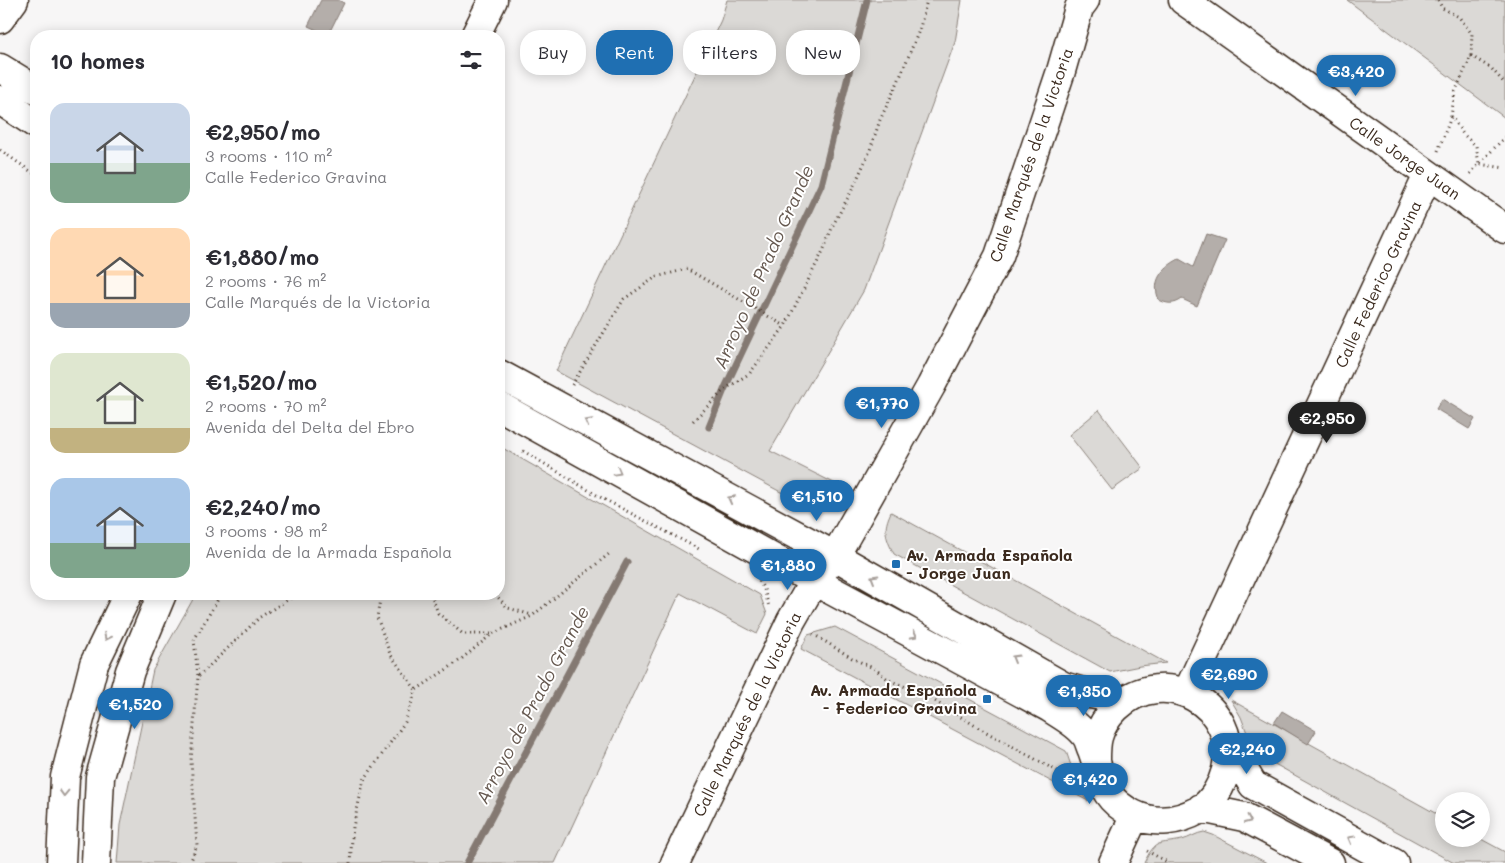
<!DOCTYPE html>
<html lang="en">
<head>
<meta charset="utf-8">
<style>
  :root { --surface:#fff; --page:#f2f2f3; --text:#2b2b33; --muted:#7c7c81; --accent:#1f6fb2 }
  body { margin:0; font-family:Mali,sans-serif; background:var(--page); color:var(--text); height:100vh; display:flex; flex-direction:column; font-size:19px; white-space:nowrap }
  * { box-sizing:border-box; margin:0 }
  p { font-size:16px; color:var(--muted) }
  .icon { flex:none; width:28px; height:28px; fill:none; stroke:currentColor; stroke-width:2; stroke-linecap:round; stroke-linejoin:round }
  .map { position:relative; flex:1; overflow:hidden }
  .panel { position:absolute; left:30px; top:30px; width:475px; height:570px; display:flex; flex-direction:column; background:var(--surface); border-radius:20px; box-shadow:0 2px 12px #0003 }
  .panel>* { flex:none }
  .banner { position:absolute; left:520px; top:30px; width:475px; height:45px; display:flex; gap:10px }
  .buttons { position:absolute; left:1435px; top:792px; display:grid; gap:10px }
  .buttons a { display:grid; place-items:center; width:55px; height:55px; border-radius:50%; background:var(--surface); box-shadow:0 2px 12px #0003; font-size:25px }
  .price { position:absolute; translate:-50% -42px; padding:0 11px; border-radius:18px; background:var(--accent); color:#fff; font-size:16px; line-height:32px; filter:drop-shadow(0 1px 2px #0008) }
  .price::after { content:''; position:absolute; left:50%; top:30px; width:15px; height:11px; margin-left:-8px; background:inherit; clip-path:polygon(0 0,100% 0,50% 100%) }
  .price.current { background:#222; color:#fff }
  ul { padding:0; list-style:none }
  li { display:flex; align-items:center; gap:15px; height:125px; padding:0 20px }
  li span { display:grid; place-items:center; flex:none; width:140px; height:100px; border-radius:15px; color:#555 }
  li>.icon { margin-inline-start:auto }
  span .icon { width:60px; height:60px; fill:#fffc; stroke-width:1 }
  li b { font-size:21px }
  h2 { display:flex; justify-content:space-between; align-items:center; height:60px; padding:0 20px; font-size:21px }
  .pill { padding:0 18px; border-radius:20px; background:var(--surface); box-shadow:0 2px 12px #0003; font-size:18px; line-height:45px }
  .pill.current { background:var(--accent); color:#fff }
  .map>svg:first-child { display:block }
  .green { fill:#dbd9d6; stroke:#8b827a }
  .water { fill:#b4aeaa; stroke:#847972 }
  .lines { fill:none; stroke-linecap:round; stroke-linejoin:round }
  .stream { stroke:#847972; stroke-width:7 }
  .minor-casing { stroke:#3b2a1e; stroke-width:31 }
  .path { stroke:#3b2a1e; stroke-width:3; stroke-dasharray:1 4; stroke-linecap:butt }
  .minor { stroke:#fff; stroke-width:28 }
  .oneway { stroke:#a79f9a }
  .poi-dot { fill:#1f6fb2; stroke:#fff; stroke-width:2 }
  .labels { text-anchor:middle; stroke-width:4; stroke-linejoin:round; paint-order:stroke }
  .street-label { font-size:16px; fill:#3b2a1e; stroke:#fff }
  .poi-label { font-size:16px; font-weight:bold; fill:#3b2a1e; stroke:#fff; text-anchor:start }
  .water-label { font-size:18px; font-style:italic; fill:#65584f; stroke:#fff }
</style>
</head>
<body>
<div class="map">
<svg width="1505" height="863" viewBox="0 0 1505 863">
  <rect width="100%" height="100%" fill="#f7f6f6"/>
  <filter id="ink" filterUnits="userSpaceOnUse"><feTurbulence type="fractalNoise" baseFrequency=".02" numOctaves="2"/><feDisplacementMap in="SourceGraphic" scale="10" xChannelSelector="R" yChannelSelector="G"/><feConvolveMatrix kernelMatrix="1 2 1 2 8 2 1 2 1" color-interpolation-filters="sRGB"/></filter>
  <g filter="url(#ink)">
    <!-- green -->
    <path class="green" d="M 727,0 L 962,0 L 955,42 L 864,290 L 770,451 L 848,490 L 833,509 L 816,511 L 556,371 L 721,20 Z
      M 1347,0 L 1505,0 L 1505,118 Z
      M 1099,410 L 1143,468 L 1112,490 L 1069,435 Z
      M 499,446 L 760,595 L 767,614 L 757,634 L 680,593 L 555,863 L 117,863 L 120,825 L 153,670 L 196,594 L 499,594 Z
      M 891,512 L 1166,663 L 1140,666 L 1110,672 L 894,554 C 885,537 883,529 891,512 Z
      M 835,627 L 1066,751 L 1080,792 L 1088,801 L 801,649 L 808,635 Z
      M 1231,700 L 1444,818 L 1444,839 L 1481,839 L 1505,852 L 1505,863 L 1454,863 L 1260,756 L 1252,746 L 1241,717 Z
      M 1204,832 L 1213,835 L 1267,863 L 1144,863 C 1156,838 1159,845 1182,840 C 1190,838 1196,833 1204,832 Z"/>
    <!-- water -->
    <path class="water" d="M 321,0 L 338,0 L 344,3 L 328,35 L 308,26 Z
      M 1206,234 L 1225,240 L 1197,306 L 1182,299 C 1174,305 1167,304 1159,300 C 1151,281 1162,268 1179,259 L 1193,267 Z
      M 1442,399 L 1475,419 L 1469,429 L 1436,409 Z
      M 1282,711 L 1316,731 L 1308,744 L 1274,723 Z"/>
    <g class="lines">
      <!-- stream -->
      <path class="stream" d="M 709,427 L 724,390 L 821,185 L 867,0
        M 467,863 L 627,562"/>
      <!-- minor casing -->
      <g class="minor-casing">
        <path id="minor" d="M 1183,0 L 1505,229
          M 0,19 L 14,0
          M 475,36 L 493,0
          M 0,68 L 36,90
          M 0,100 L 36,124
          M 499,374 L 835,556 L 1063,686 L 1090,694 L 1124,700
          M 499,406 L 814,581 L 1050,708 C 1062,716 1078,724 1086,736 C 1089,740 1090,746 1092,750 C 1103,780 1101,798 1133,814 C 1155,825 1179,821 1199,810 C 1213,802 1222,785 1226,770 C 1241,705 1164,662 1116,708 C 1108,716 1101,726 1098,737 C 1096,744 1096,753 1096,760
          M 1187,693 L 1428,175
          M 1227,742 L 1253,785 L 1394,863
          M 1201,808 L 1244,817 L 1330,863
          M 61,863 L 65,777 L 94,664 L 128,594
          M 96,863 L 100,777 L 130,671 L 162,594
          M 675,863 L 791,621 L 814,581 L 835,556 L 931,386 L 999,256 L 1061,71 L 1079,8 L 1085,0
          M 1113,863 L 1135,815"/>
      </g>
      <!-- path -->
      <path class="path" d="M 1438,0 L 1442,8 L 1459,17 L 1472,34 L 1471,56 L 1455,92 L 1451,116 L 1463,134 L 1476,146 L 1479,164 L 1505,137
        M 1471,56 L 1491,68 L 1505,84
        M 0,150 L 36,175
        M 1438,151 L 1451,117
        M 1470,174 L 1479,164 L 1505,168
        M 572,385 L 624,299 L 656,277 L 687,269 L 785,326
        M 693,421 L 724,390 L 750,373 L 785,326 L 824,249 L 833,225 L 851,192 L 869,153 L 880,120 L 898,82 L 920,28 L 927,0
        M 523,451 L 600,497 L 699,549
        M 759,581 L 764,589 L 769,607
        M 381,594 L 377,617 L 390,654 L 416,690
        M 431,594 L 438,613 L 463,634 L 491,634
        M 495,594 L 508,608 L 532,615
        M 813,634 L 852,658 L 875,669 L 889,680 L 925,695 L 979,728 L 1075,781
        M 199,676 L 260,617 L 297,594
        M 1147,851 L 1169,863
        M 190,863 L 197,845 L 191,761 L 198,676 L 194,640 L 221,594
        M 350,863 L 353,827 L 364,780 L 405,722 L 416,690 L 459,661 L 492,634 L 532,616 L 609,554"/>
      <!-- minor -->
      <use href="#minor" class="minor"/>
    </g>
    <!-- one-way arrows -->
    <defs><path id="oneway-chevron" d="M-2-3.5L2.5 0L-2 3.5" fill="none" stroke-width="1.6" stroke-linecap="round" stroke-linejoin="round" transform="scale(1.25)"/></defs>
    <g class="oneway">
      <use href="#oneway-chevron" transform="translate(588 422) rotate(-152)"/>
      <use href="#oneway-chevron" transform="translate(618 472) rotate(29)"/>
      <use href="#oneway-chevron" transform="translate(731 499) rotate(-152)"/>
      <use href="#oneway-chevron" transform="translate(874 578) rotate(-150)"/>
      <use href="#oneway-chevron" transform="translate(914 635) rotate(28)"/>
      <use href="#oneway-chevron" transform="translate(107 637) rotate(116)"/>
      <use href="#oneway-chevron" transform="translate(1015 658) rotate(-150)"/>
      <use href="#oneway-chevron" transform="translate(64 793) rotate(92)"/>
      <use href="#oneway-chevron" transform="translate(1248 820) rotate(25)"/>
      <use href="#oneway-chevron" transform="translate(1351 839) rotate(-151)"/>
    </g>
  </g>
  <!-- markers -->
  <g class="poi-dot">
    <rect x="891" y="559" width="10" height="10" rx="2.5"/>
    <rect x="982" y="694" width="10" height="10" rx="2.5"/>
  </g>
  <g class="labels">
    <!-- street labels -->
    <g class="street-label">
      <text transform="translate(1031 155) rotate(-71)" y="6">Calle Marqués de la Victoria</text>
      <text transform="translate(1405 158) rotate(35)" y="6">Calle Jorge Juan</text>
      <text transform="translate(1378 284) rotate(-65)" y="6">Calle Federico Gravina</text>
      <text transform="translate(747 714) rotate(-64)" y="6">Calle Marqués de la Victoria</text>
    </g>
    <!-- poi labels -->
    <g class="poi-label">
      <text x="906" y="561">Av. Armada Española<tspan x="906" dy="18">- Jorge Juan</tspan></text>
      <text x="977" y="696" text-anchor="end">Av. Armada Española<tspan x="977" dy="18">- Federico Gravina</tspan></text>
    </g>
    <!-- water labels -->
    <g class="water-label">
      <text transform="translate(764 267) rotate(-66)" y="6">Arroyo de Prado Grande</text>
      <text transform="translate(533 705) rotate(-62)" y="6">Arroyo de Prado Grande</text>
    </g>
  </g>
</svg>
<div class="buttons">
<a><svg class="icon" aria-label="layers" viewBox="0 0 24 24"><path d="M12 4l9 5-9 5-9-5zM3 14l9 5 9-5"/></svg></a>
</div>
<b class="price" style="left:1356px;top:97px">€3,420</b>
<b class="price" style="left:882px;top:429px">€1,770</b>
<b class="price current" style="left:1327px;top:444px">€2,950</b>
<b class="price" style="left:817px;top:522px">€1,510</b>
<b class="price" style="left:788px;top:591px">€1,880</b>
<b class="price" style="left:1229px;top:700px">€2,690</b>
<b class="price" style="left:1084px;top:717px">€1,350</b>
<b class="price" style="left:135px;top:730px">€1,520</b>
<b class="price" style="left:1247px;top:775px">€2,240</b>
<b class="price" style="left:1090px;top:805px">€1,420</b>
<div class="banner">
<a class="pill">Buy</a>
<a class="pill current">Rent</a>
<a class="pill">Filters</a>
<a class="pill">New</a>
</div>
<section class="panel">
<h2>10 homes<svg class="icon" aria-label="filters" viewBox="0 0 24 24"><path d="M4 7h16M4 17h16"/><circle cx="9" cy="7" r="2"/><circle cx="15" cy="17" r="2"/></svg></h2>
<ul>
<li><span style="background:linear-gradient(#c9d6e8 60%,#7fa58c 0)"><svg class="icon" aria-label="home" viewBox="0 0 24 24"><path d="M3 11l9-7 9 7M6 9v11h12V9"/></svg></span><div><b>€2,950/mo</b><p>3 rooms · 110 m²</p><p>Calle Federico Gravina</p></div></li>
<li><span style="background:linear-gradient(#ffd9b3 75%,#9aa5b1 0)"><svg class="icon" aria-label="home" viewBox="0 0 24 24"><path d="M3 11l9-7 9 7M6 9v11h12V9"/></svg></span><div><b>€1,880/mo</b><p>2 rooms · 76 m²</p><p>Calle Marqués de la Victoria</p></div></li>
<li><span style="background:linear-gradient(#dfe7d0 75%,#c2b280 0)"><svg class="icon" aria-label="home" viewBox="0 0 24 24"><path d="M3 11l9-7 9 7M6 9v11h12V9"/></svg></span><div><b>€1,520/mo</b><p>2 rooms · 70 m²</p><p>Avenida del Delta del Ebro</p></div></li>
<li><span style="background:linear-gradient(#a9c7e8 65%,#7fa58c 0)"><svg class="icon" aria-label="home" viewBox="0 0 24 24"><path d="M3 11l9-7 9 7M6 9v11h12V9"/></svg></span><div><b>€2,240/mo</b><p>3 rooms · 98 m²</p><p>Avenida de la Armada Española</p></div></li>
</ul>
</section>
</div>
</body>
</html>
